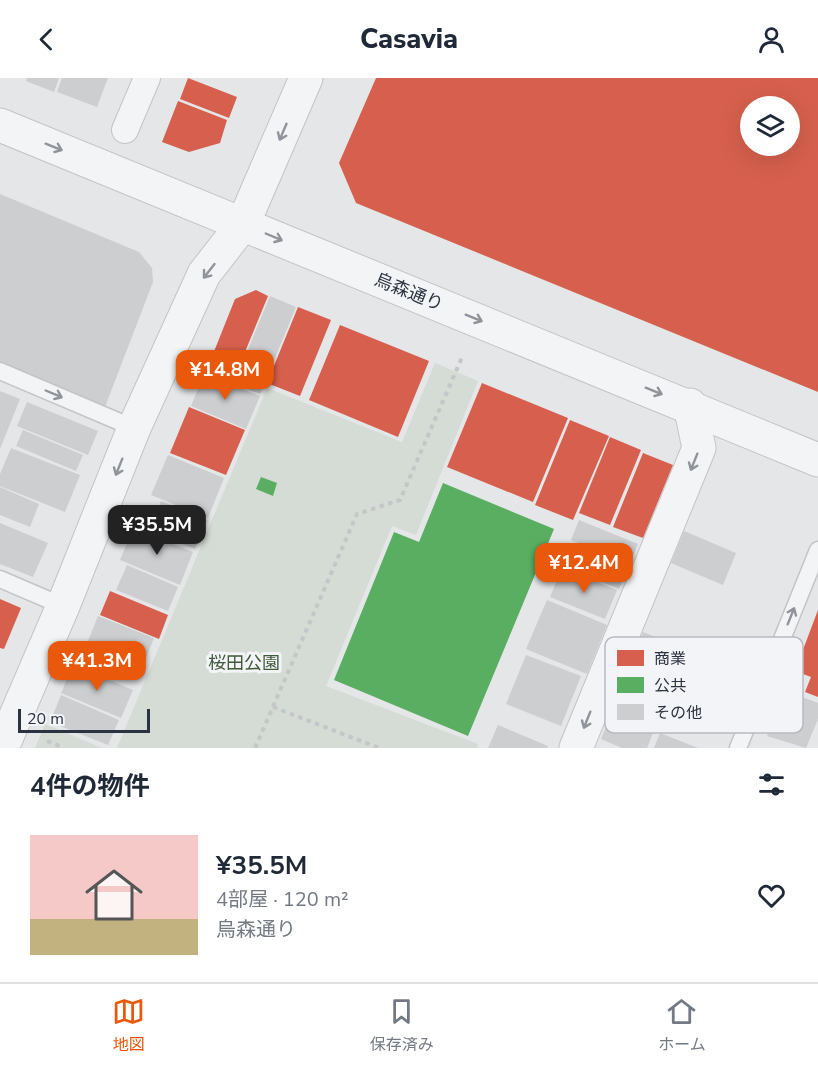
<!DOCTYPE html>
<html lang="ja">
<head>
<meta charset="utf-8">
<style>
  :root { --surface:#fff; --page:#f2f2f3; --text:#1f2937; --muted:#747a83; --line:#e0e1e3; --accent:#ea580c }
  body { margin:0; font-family:"Nunito Sans","Noto Sans JP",sans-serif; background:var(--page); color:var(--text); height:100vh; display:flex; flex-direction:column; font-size:22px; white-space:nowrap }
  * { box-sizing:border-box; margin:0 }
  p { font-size:20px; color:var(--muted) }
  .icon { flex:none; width:33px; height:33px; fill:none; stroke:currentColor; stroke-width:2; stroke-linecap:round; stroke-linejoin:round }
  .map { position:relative; height:670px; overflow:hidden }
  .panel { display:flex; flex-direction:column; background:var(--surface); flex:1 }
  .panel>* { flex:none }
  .buttons { position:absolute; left:740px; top:18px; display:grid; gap:12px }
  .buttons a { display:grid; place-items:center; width:60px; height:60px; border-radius:50%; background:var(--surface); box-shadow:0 6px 24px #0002; font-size:30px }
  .scale { position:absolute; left:18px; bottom:15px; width:132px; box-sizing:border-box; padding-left:6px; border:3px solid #2c3340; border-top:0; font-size:16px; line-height:21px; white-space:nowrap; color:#2c3340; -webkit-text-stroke:4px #f2f4f7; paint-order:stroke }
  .price { position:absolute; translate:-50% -51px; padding:0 14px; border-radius:12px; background:var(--accent); color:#fff; font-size:20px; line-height:39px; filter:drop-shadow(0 2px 3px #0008) }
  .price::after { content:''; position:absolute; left:50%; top:36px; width:18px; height:14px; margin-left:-9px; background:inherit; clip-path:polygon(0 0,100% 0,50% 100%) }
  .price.on { background:#222; color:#fff }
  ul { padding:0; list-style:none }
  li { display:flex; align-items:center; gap:18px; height:150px; padding:0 30px }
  li span { display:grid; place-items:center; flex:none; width:168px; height:120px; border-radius:0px; color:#555 }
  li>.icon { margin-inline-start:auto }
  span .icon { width:72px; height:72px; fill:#fffc; stroke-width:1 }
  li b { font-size:26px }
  h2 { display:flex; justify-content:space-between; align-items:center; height:72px; padding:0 30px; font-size:26px }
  header { display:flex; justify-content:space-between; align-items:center; height:78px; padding:0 30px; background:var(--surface); font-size:27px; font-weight:800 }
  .tab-bar { display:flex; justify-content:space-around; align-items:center; height:84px; border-top:2px solid var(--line); background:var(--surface); font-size:16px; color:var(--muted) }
  .tab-bar a { display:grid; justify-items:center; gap:3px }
  .tab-bar .on { color:var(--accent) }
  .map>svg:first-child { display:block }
  .green { fill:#d5dbd5 }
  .shops { fill:#d6604d; fill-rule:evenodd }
  .public { fill:#5aae61 }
  .building { fill:#ccced0 }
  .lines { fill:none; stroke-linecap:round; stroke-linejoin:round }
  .service-casing { stroke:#c2c4c6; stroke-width:19 }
  .pedestrian-casing { stroke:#c2c4c6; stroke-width:28 }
  .minor-casing { stroke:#c2c4c6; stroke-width:35 }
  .tertiary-casing { stroke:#c2c4c6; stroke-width:35 }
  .path { stroke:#c4c6c8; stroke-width:4; stroke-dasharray:4.5 4.5; stroke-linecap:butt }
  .service { stroke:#f3f4f5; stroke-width:16 }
  .pedestrian { stroke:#f3f4f5; stroke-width:26 }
  .minor { stroke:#f3f4f5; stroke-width:33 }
  .tertiary { stroke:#f3f4f5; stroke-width:33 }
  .oneway { stroke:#90949a }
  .labels { text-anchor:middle; stroke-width:6; stroke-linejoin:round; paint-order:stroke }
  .street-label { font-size:18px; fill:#2c3340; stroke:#f2f4f7 }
  .park-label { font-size:18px; fill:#415a3b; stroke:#f2f4f7 }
  .key { fill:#f2f4f7; stroke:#b7bac0; stroke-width:1.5 }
  .key-label { font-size:16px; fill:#2c3340 }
</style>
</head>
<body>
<header><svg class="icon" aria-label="back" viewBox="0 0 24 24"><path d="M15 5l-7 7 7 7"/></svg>Casavia<svg class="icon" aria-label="person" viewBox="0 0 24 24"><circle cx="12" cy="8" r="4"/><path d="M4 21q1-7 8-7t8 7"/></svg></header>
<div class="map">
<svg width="818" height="670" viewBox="0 0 818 670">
  <rect width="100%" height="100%" fill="#e4e6e8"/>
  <!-- green -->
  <path class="green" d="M 435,285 L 478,303 L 416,457 L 392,448 L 326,608 L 478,666 L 477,670 L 117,670 L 267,310 L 402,364 Z
    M 45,646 L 102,670 L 35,670 Z"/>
  <!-- shops -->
  <path class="shops" d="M 188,0 L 237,19 L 229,40 L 180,21 Z
    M 376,0 L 818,0 L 818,314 L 356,125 L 339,85 ZM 750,28 L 789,28 L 789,68 L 750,68 Z
    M 178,23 L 227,42 L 220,65 L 189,74 L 162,64 Z
    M 256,212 L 268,218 L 240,286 L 213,276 L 235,221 Z
    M 298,229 L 331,242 L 300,318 L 267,305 Z
    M 340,247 L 429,283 L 398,359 L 309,322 Z
    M 482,305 L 568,340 L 533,424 L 447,389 Z
    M 189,329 L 245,352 L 226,397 L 170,375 Z
    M 570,342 L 609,358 L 573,442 L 535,427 Z
    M 610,359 L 641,372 L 610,447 L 579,435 Z
    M 643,375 L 673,387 L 643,460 L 613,449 Z
    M 110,513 L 168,537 L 159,561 L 100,537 Z
    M 0,521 L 21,530 L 4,571 L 0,570 Z
    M 818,532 L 818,619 L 805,614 L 811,599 L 795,593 Z"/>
  <!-- public -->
  <path class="public" d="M 261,399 L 277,405 L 273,418 L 256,411 Z
    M 443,405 L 554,451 L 468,658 L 334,602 L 394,454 L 419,464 Z"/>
  <!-- building -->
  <path class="building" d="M 27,0 L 59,0 L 54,14 L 26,3 Z
    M 62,0 L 108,0 L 97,29 L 57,14 Z
    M 0,116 L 139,174 L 152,190 L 153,204 L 105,329 L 0,284 Z
    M 270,218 L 296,229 L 268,297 L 242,286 Z
    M 230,286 L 266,301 L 260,316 L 223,301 Z
    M 204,296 L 260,318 L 246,351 L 191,328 Z
    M 0,313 L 20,321 L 0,371 Z
    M 27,324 L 98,353 L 88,377 L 17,348 Z
    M 23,352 L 83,377 L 76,393 L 16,368 Z
    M 11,370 L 80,397 L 65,434 L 0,408 L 0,396 Z
    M 168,377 L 224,400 L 208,440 L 151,417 Z
    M 0,409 L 39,426 L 30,449 L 0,437 Z
    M 161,423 L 207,442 L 195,471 L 149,452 Z
    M 579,442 L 638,466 L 629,487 L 571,462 Z
    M 0,445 L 48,465 L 33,499 L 0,486 Z
    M 133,450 L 193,474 L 180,507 L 120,482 Z
    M 684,453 L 736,475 L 723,507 L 671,485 Z
    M 570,465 L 628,490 L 619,511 L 561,487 Z
    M 127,487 L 178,509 L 168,533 L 116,512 Z
    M 562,490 L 617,512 L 605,541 L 550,519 Z
    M 547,522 L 607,547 L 587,596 L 526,571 Z
    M 98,538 L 154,560 L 144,585 L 88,563 Z
    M 643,554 L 689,572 L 665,632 L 619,613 Z
    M 526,577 L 581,598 L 561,648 L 506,626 Z
    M 73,587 L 133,612 L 121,640 L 61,615 Z
    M 784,612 L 818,625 L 818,641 L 806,670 L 767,658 Z
    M 620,615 L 662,632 L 647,670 L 622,670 L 601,661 Z
    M 61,617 L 119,642 L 108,667 L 50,644 Z
    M 498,647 L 548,668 L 547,670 L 488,670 Z
    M 660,655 L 698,670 L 654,670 Z"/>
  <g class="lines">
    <!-- service casing -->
    <g class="service-casing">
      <path id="service" d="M 0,293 L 134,350
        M 0,501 L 63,528
        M 738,670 L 818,472"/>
    </g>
    <!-- pedestrian casing -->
    <g class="pedestrian-casing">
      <path id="pedestrian" d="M 125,52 L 147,0"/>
    </g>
    <!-- minor casing -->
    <g class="minor-casing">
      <path id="minor" d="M 2,670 L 63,528 L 134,350 L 204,196 L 243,146
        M 576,670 L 699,370 L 690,327"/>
    </g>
    <!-- tertiary casing -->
    <g class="tertiary-casing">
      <path id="tertiary" d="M 0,47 L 818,382
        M 243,146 L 306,0"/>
    </g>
    <!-- path -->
    <path class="path" d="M 273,629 L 379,670
      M 47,663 L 64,670
      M 255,670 L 357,436 L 400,422 L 463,277"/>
    <!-- service -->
    <use href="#service" class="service"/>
    <!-- pedestrian -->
    <use href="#pedestrian" class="pedestrian"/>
    <!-- minor -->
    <use href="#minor" class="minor"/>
    <!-- tertiary -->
    <use href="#tertiary" class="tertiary"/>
  </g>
  <!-- one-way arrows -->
  <defs><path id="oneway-shaft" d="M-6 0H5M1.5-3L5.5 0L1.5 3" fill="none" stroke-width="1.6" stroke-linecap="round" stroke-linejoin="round" transform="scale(1.5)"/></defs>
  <g class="oneway">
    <use href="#oneway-shaft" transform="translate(283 54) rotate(113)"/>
    <use href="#oneway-shaft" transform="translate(54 69) rotate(22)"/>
    <use href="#oneway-shaft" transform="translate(274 159) rotate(23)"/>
    <use href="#oneway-shaft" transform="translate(209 193) rotate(128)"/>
    <use href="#oneway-shaft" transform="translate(474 240) rotate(22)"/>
    <use href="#oneway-shaft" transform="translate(654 313) rotate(22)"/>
    <use href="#oneway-shaft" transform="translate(54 316) rotate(23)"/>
    <use href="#oneway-shaft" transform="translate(694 384) rotate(112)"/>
    <use href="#oneway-shaft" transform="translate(119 389) rotate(112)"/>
    <use href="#oneway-shaft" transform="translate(791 538) rotate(-68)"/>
    <use href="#oneway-shaft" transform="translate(587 642) rotate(112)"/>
  </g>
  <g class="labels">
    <!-- street labels -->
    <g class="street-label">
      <text transform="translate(409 214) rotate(22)" y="6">烏森通り</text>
    </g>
    <!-- park labels -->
    <g class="park-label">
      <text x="244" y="591">桜田公園</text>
    </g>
  </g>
  <!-- legend -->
  <rect x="605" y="559" width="198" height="96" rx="9" class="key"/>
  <rect x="617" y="572" width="27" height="16" fill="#d6604d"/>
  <rect x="617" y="599" width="27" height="16" fill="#5aae61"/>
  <rect x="617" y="626" width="27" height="16" fill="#ccced0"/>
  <g class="key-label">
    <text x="654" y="586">商業</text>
    <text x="654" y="613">公共</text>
    <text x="654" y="640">その他</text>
  </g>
</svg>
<div class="buttons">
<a><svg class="icon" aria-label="layers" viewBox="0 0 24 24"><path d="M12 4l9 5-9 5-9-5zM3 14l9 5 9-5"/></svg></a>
</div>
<div class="scale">20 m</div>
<b class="price" style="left:225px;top:323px">¥14.8M</b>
<b class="price on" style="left:157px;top:478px">¥35.5M</b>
<b class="price" style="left:584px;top:516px">¥12.4M</b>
<b class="price" style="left:97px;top:614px">¥41.3M</b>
</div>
<section class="panel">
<h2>4件の物件<svg class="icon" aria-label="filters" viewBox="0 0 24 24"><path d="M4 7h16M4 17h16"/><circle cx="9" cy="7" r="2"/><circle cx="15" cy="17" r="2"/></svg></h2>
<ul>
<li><span style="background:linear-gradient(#f6c9c9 70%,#c2b280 0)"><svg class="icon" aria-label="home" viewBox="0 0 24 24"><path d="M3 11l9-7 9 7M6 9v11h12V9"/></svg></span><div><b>¥35.5M</b><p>4部屋 · 120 m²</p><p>烏森通り</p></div><svg class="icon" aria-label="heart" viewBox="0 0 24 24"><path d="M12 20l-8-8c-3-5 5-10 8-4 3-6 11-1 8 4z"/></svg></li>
</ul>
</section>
<nav class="tab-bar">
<a class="on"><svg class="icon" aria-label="map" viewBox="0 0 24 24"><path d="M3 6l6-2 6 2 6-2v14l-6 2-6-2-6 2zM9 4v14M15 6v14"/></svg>地図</a>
<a><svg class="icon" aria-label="saved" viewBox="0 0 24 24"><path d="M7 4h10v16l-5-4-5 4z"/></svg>保存済み</a>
<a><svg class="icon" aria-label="home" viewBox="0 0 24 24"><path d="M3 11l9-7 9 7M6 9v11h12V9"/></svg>ホーム</a>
</nav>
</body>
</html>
